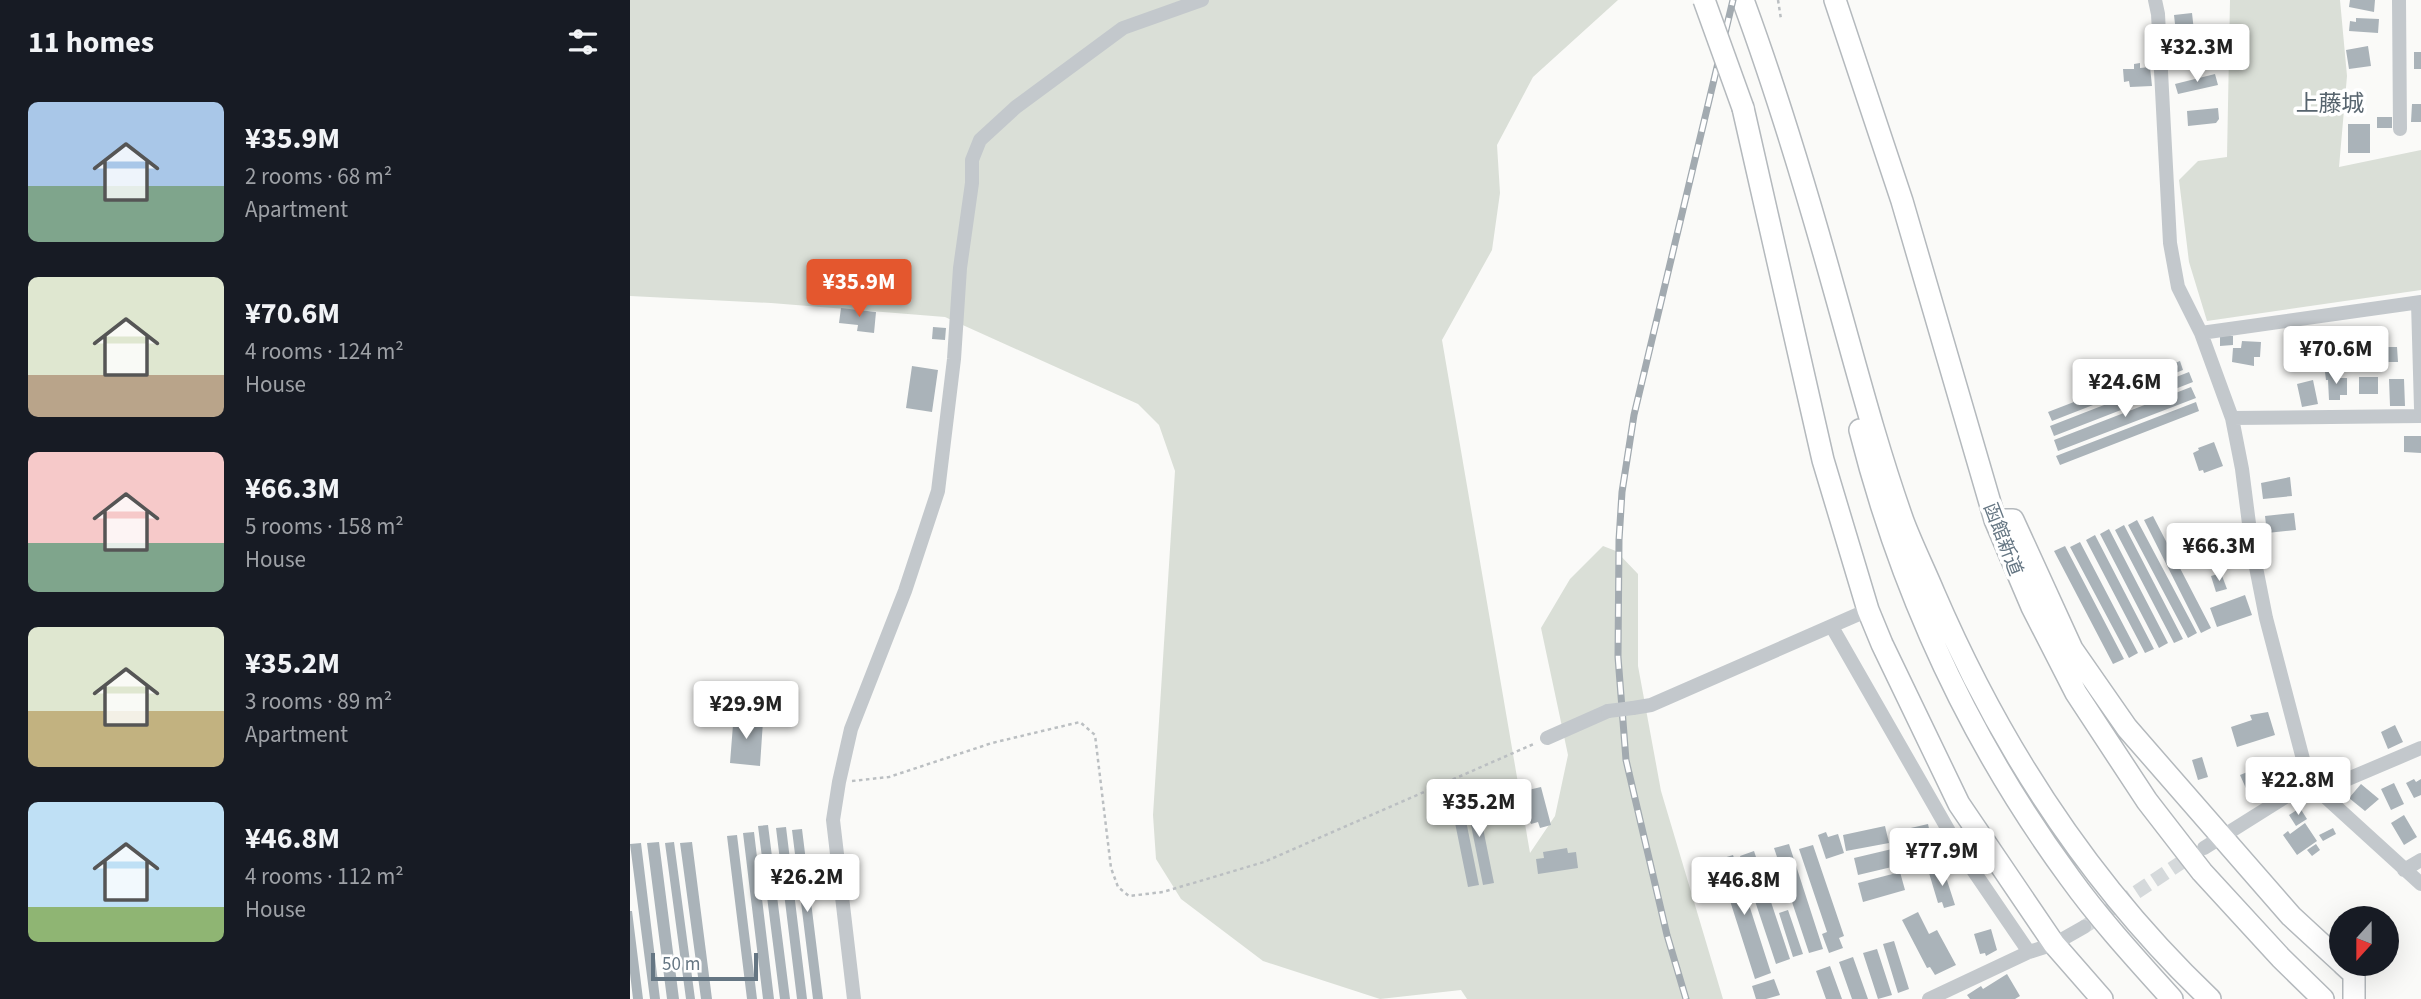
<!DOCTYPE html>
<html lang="en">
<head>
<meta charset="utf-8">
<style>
  :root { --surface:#171b24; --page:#242831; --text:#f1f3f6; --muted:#9ea1a6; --accent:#e4572e }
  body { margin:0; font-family:"Source Sans 3","Noto Sans JP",sans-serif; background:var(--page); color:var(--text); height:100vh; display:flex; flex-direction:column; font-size:26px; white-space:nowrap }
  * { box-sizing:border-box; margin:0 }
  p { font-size:23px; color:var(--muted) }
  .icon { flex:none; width:38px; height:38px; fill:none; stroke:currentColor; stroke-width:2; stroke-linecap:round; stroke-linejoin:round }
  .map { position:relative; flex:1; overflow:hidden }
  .sheet { display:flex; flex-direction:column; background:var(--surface); width:630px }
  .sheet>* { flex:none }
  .needle { width:46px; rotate:201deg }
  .buttons { position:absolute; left:1699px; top:906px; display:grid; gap:14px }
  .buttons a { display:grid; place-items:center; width:70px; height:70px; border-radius:50%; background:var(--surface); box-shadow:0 7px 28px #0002; font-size:35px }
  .scale { position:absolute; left:21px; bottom:18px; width:107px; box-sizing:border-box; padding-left:7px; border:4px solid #657683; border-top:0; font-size:19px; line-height:24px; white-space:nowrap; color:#657683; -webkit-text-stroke:5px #fff; paint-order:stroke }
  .price { position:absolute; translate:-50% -60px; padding:0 16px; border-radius:7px; background:#fff; color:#222; font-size:23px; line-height:46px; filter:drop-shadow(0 2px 4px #0008) }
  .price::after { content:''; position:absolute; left:50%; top:42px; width:21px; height:16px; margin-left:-10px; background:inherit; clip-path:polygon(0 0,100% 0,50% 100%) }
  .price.selected { background:var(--accent); color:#fff }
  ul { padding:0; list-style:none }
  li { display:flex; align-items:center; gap:21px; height:175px; padding:0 28px }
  li span { display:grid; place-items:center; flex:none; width:196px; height:140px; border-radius:10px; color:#555 }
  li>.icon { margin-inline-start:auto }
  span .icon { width:84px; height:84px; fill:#fffc; stroke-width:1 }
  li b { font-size:30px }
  h2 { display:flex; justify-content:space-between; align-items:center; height:84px; padding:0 28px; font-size:30px }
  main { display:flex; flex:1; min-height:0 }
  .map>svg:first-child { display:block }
  .green { fill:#dadfd7 }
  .building { fill:#aab3b9 }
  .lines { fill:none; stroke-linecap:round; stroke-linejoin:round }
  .minor-tunnel { stroke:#d5d9db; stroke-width:14; stroke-dasharray:14 7; stroke-linecap:butt }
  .highway-casing { stroke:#b4b9bd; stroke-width:24 }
  .path { stroke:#bbbfc2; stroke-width:2.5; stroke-dasharray:3.5 3.5; stroke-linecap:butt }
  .minor { stroke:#c3c8cc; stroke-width:14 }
  .highway { stroke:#fff; stroke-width:21 }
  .rail-casing { stroke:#a2aab0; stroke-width:7 }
  .rail { stroke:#fff; stroke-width:4.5; stroke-dasharray:13; stroke-linecap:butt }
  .highway-bridge-casing { stroke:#b4b9bd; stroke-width:24; stroke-linecap:butt }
  .minor-bridge { stroke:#c3c8cc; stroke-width:14 }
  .highway-bridge { stroke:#fff; stroke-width:21 }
  .labels { text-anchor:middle; stroke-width:7; stroke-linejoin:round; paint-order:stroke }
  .street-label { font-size:19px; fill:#657683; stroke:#fff }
  .quarter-label { font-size:23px; fill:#57646e; stroke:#fff }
</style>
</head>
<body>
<main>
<section class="sheet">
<h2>11 homes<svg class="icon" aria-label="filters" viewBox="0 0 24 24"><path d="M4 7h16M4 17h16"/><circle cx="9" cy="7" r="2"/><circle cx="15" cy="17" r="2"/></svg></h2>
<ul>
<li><span style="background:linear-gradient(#a9c7e8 60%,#7fa58c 0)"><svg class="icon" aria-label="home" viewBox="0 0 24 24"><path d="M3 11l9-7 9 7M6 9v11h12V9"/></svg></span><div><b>¥35.9M</b><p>2 rooms · 68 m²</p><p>Apartment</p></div></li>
<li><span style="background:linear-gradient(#dfe7d0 70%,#b9a48a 0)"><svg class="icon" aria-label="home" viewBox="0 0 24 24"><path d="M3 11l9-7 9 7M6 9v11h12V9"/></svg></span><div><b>¥70.6M</b><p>4 rooms · 124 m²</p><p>House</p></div></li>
<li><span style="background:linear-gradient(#f6c9c9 65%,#7fa58c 0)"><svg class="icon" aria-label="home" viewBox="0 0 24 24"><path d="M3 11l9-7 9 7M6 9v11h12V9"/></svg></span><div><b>¥66.3M</b><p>5 rooms · 158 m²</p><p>House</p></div></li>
<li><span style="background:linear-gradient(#dfe7d0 60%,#c2b280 0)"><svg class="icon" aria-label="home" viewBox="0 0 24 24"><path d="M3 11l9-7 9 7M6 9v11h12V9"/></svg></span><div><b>¥35.2M</b><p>3 rooms · 89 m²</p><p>Apartment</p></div></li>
<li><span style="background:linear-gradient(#bfe0f5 75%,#8fb573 0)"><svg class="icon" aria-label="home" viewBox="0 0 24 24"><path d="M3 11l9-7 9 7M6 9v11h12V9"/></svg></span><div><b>¥46.8M</b><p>4 rooms · 112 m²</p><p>House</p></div></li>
</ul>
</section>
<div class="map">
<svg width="1791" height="999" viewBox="0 0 1791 999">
  <rect width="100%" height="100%" fill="#fafaf8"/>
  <!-- green -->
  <path class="green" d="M 0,0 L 988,0 L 903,77 L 867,145 L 870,193 L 862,250 L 812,340 L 900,853 L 925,816 L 938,755 L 911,628 L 940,579 L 973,546 L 986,551 L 1008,574 L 1008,666 L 1031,791 L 1093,999 L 837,999 L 831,990 L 750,999 L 633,961 L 551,899 L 526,859 L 523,815 L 545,471 L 529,425 L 508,404 L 315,317 L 141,303 L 0,296 Z
    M 1600,0 L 1710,0 L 1717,76 L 1709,167 L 1791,150 L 1791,290 L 1577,321 L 1559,262 L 1549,180 L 1568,161 L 1597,157 Z"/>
  <!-- building -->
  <path class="building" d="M 1720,0 L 1745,0 L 1744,12 L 1719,7 Z
    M 1562,13 L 1565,40 L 1547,42 L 1544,15 Z
    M 1726,18 L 1749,19 L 1748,33 L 1719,31 L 1720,21 L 1726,22 Z
    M 1738,46 L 1741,66 L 1719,69 L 1716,50 Z
    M 1558,49 L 1574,49 L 1575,65 L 1553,66 L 1553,58 L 1558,57 Z
    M 1784,52 L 1791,52 L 1791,69 L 1784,69 Z
    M 1510,63 L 1510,68 L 1520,67 L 1522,86 L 1500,87 L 1499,81 L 1494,82 L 1493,69 L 1504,69 L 1504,64 Z
    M 1585,74 L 1588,85 L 1548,94 L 1545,84 Z
    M 1782,104 L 1791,104 L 1791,122 L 1781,122 Z
    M 1588,108 L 1589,119 L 1586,123 L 1558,126 L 1557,111 Z
    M 1747,117 L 1762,117 L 1762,128 L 1747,128 Z
    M 1718,124 L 1740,124 L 1740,153 L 1718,153 Z
    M 211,308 L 246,312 L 244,333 L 227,331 L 228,325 L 209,323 Z
    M 303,327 L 316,328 L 315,340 L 302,339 Z
    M 1665,328 L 1671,328 L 1671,341 L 1686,342 L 1686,366 L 1665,366 Z
    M 1695,329 L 1702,329 L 1702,338 L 1710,338 L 1710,366 L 1698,366 L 1698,361 L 1695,361 Z
    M 1590,336 L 1603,336 L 1603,345 L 1590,346 Z
    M 1612,341 L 1631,342 L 1630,357 L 1624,357 L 1624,366 L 1602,362 L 1603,348 L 1611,348 Z
    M 1755,347 L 1767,347 L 1768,362 L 1756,362 Z
    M 1550,361 L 1553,370 L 1422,421 L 1418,412 Z
    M 282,366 L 308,370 L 302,412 L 276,408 Z
    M 1559,372 L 1563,382 L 1424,436 L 1420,426 Z
    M 1695,372 L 1709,372 L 1709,378 L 1717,378 L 1717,395 L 1710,395 L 1710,400 L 1699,400 L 1698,380 L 1696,380 Z
    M 1729,377 L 1748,377 L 1748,394 L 1729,394 Z
    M 1759,379 L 1774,379 L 1775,406 L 1760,406 Z
    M 1683,380 L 1688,404 L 1672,407 L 1667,384 Z
    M 1561,387 L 1566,398 L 1428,451 L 1424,440 Z
    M 1566,402 L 1569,411 L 1430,465 L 1426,456 Z
    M 1774,436 L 1791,436 L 1791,453 L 1774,452 Z
    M 1584,442 L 1593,466 L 1574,473 L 1573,470 L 1569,471 L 1563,453 L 1569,450 L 1568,448 Z
    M 1660,477 L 1662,496 L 1633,499 L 1631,483 Z
    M 1664,513 L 1666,530 L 1637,533 L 1635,516 Z
    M 1523,516 L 1581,628 L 1571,633 L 1514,520 Z
    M 1507,520 L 1567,633 L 1558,638 L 1498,525 Z
    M 1494,525 L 1553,639 L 1544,643 L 1485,530 Z
    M 1479,529 L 1538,643 L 1529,648 L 1470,534 Z
    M 1465,535 L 1524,649 L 1515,653 L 1456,540 Z
    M 1609,536 L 1613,553 L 1573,563 L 1569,546 Z
    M 1450,542 L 1508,653 L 1499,658 L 1440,547 Z
    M 1435,546 L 1494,659 L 1483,664 L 1424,551 Z
    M 1591,573 L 1597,589 L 1586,592 L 1581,576 Z
    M 1615,595 L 1622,615 L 1587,627 L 1580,608 Z
    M 104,712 L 112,713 L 112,720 L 133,721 L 130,766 L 100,763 Z
    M 1638,712 L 1645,735 L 1607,747 L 1601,727 L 1622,720 L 1620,715 Z
    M 1765,725 L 1773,742 L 1758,749 L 1751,732 Z
    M 1572,757 L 1578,777 L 1568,780 L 1562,760 Z
    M 1654,757 L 1662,777 L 1619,795 L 1610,775 Z
    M 1784,779 L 1786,782 L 1791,779 L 1791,795 L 1784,798 L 1776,783 Z
    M 1764,783 L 1774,804 L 1761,810 L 1751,789 Z
    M 1731,784 L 1749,799 L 1735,811 L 1719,798 Z
    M 911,787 L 921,825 L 910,828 L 908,822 L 901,824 L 890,792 Z
    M 846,793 L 864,883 L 853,885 L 835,795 Z
    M 832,801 L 849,885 L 838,887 L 821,803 Z
    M 1670,808 L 1677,819 L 1666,826 L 1659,815 Z
    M 1774,815 L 1787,837 L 1774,845 L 1761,823 Z
    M 1675,823 L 1687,841 L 1667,855 L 1653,835 L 1658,831 L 1660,834 Z
    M 1298,824 L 1303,846 L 1310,845 L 1312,856 L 1279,863 L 1272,830 Z
    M 138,825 L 160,999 L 150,999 L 128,826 Z
    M 1255,826 L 1259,843 L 1216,851 L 1213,835 Z
    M 156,827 L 177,999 L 167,999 L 146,828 Z
    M 1703,828 L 1706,834 L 1693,841 L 1689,835 Z
    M 172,829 L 193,999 L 183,999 L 162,830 Z
    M 124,832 L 144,999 L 133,999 L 113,833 Z
    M 1196,832 L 1198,837 L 1208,834 L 1214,853 L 1196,859 L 1188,835 Z
    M 107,835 L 127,999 L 117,999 L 97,836 Z
    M 29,842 L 49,999 L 37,999 L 17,843 Z
    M 44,842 L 65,999 L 56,999 L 35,843 Z
    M 62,842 L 82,999 L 71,999 L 50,843 Z
    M 11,843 L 30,999 L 20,999 L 0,844 Z
    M 1159,844 L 1193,949 L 1179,953 L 1144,848 Z
    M 1686,844 L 1690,850 L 1682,856 L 1677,850 Z
    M 1183,845 L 1214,936 L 1209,938 L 1213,948 L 1199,953 L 1192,934 L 1197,932 L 1169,849 Z
    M 937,848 L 938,853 L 946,852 L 948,868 L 908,874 L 906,859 L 914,858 L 913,852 Z
    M 1262,849 L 1266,866 L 1228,875 L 1224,858 Z
    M 1124,851 L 1160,959 L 1146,964 L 1110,856 Z
    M 1103,855 L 1141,973 L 1125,979 L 1087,860 Z
    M 1313,868 L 1325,905 L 1314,908 L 1312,902 L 1308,903 L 1299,873 Z
    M 1270,872 L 1275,890 L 1233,902 L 1228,883 Z
    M 1158,910 L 1173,954 L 1163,957 L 1149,913 Z
    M 0,911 L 2,911 L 13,999 L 3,999 L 0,973 Z
    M 1288,912 L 1299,934 L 1307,930 L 1326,965 L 1305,975 L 1300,967 L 1297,968 L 1272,920 Z
    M 1361,929 L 1367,950 L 1356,956 L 1355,953 L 1350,954 L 1344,934 Z
    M 1264,941 L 1279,989 L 1268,993 L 1253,944 Z
    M 1247,949 L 1262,995 L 1248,999 L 1233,953 Z
    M 1223,957 L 1238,999 L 1222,999 L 1209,962 Z
    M 1200,966 L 1212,999 L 1196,999 L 1186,971 Z
    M 1377,974 L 1390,996 L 1385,999 L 1340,999 L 1337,995 L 1351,986 L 1353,989 Z
    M 1144,979 L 1150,995 L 1136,999 L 1126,999 L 1122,986 Z"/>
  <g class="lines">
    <!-- minor-tunnel -->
    <path class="minor-tunnel" d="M 1454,927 L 1567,852"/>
    <!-- highway casing -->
    <g class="highway-casing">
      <path id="highway" d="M 1113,0 C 1148,95 1177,192 1204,289 C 1226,367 1246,445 1273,521 C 1282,545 1294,569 1304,593 C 1369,744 1460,885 1580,999
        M 1205,0 L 1272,201 L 1365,520 L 1402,607 L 1446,693 L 1517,801 L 1572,872 L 1651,958 L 1693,999
        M 1113,108 L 1193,460 L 1238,610 L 1252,644 L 1329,804 L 1424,944 L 1472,999
        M 1230,430 C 1271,592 1341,743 1440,878 C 1471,921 1507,960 1542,999
        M 1365,520 L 1383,520 L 1442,649 L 1497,728 L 1661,916 L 1712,963
        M 1713,964 L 1724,974 L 1724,999"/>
    </g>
    <!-- path -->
    <path class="path" d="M 1148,0 L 1151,19
      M 222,781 L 259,777 L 362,743 L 450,722 L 465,735 L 481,868 L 488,887 L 499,896 L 533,892 L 634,862 L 906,743"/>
    <!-- minor -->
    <path class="minor" d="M 1525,0 L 1528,14 L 1540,243 L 1548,287 L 1571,333 L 1602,418 L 1612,469 L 1622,547 L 1636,618 L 1679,782 L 1791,884
      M 1769,0 L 1770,129
      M 1788,303 L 1791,408
      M 1571,333 L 1791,302
      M 1602,418 L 1791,416
      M 1202,627 L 1332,854 L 1399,952
      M 1003,708 L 1021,705 L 1238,610
      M 917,738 L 978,711
      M 1692,795 L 1706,784 L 1791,748
      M 1574,848 L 1679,782
      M 1774,870 L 1791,860
      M 224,999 L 203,820 L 209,782 L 221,729 L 275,591 L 308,491 L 324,359 L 330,268 L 342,183 L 342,160 L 350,140 L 386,107 L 493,28 L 572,0
      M 1299,999 L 1399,952 L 1424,944 L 1454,927"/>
    <!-- highway -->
    <use href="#highway" class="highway"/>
    <!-- rail casing -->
    <g class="rail-casing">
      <path id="rail" d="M 1056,999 L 1037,935 L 996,760 L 988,657 L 989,540 L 992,492 L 1004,415 L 1103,0"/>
    </g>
    <!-- rail -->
    <use href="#rail" class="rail"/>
    <!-- highway-bridge casing -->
    <g class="highway-bridge-casing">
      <path id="highway-bridge" d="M 1074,0 L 1113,108"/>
    </g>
    <!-- minor-bridge -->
    <path class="minor-bridge" d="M 978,711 L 1003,708"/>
    <!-- highway-bridge -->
    <use href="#highway-bridge" class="highway-bridge"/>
  </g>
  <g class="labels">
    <!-- street labels -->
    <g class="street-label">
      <text transform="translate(1374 539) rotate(69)" y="7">函館新道</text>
    </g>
    <!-- quarter labels -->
    <g class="quarter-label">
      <text x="1700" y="111">上藤城</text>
    </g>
  </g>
</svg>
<div class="buttons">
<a><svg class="needle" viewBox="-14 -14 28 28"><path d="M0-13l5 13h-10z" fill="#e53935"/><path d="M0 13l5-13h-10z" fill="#9ea1a6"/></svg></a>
</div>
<div class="scale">50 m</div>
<b class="price" style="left:1567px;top:84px">¥32.3M</b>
<b class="price selected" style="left:229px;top:319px">¥35.9M</b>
<b class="price" style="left:1706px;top:386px">¥70.6M</b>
<b class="price" style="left:1495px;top:419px">¥24.6M</b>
<b class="price" style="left:1589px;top:583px">¥66.3M</b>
<b class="price" style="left:116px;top:741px">¥29.9M</b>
<b class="price" style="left:1668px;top:817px">¥22.8M</b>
<b class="price" style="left:849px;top:839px">¥35.2M</b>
<b class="price" style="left:1312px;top:888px">¥77.9M</b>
<b class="price" style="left:177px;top:914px">¥26.2M</b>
<b class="price" style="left:1114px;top:917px">¥46.8M</b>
</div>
</main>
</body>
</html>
